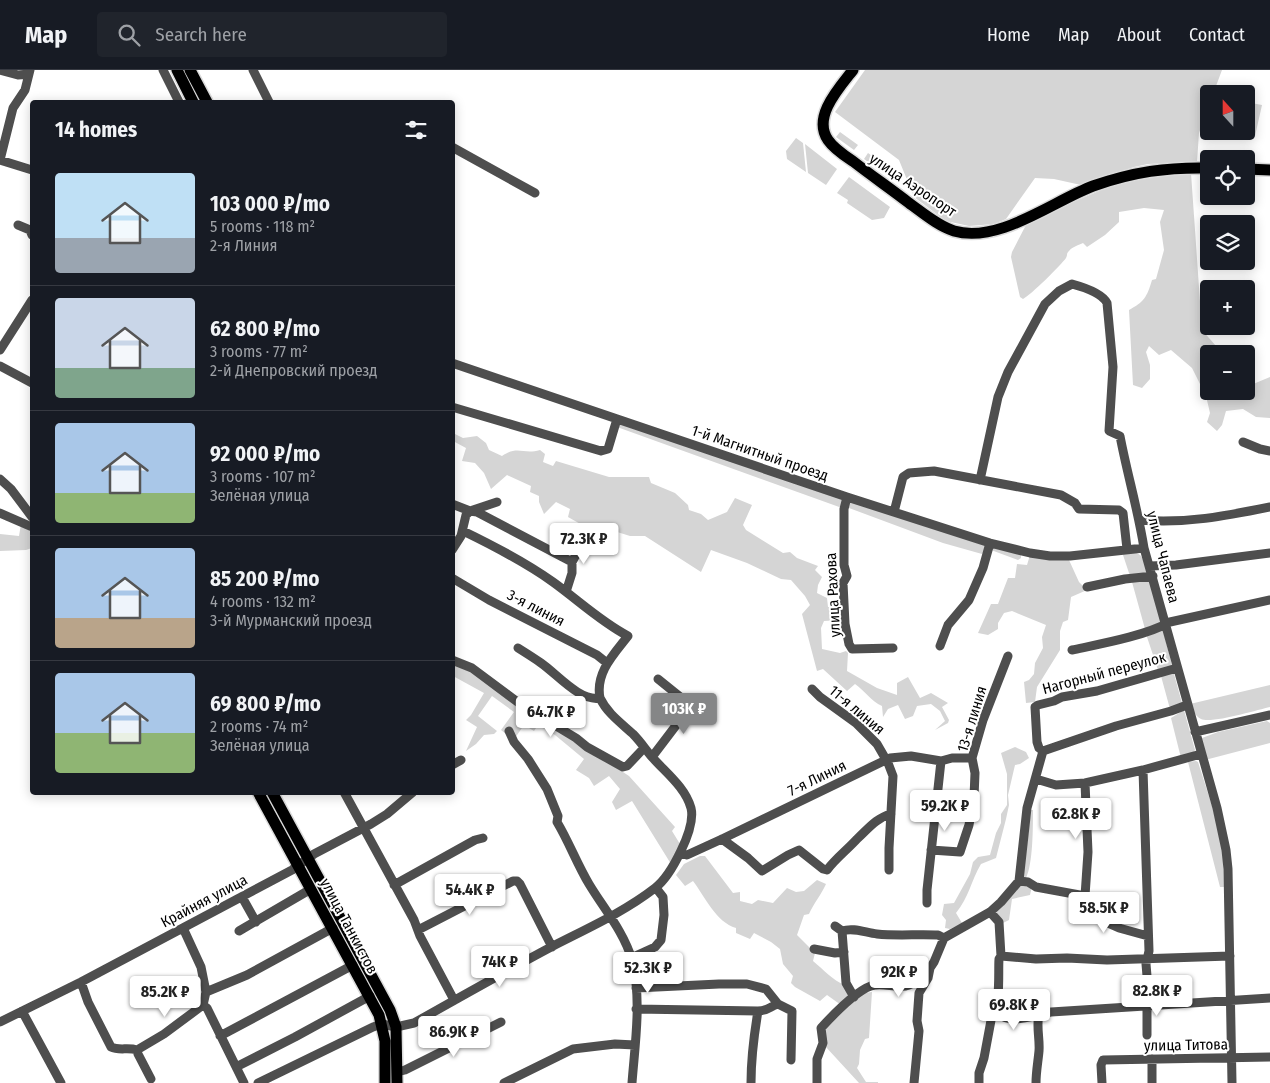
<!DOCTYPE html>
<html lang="en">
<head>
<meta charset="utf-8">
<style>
  :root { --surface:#171b24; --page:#20242c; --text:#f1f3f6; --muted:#9ea1a6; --line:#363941; --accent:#858687 }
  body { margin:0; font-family:"Fira Sans Condensed",sans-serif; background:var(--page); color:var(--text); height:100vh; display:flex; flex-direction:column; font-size:19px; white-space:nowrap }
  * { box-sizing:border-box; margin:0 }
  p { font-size:16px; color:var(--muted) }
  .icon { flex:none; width:28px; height:28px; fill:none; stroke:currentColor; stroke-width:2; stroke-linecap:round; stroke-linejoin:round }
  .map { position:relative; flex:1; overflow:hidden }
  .side { position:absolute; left:30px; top:30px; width:425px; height:695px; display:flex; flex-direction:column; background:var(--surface); border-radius:5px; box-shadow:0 2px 12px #0003 }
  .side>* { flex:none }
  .needle { width:32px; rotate:339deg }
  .buttons { position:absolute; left:1200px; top:15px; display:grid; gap:10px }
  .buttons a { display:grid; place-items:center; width:55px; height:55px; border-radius:5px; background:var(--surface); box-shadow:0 2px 12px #0003; font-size:25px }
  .price { position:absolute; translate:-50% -42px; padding:0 11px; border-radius:5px; background:#fff; color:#222; font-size:16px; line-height:32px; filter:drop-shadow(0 1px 2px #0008) }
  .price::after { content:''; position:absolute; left:50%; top:30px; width:15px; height:11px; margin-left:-8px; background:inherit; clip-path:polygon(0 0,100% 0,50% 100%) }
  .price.current { background:var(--accent); color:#fff }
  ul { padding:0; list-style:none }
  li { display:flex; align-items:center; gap:15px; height:125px; padding:0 25px }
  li+li { border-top:1px solid var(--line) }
  li span { display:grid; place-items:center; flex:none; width:140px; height:100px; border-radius:5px; color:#555 }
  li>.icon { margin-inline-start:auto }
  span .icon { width:60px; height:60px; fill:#fffc; stroke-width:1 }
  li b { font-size:21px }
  h2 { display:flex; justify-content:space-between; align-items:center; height:60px; padding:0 25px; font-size:21px }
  header { display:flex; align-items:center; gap:30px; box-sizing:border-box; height:70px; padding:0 25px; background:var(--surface); border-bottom:1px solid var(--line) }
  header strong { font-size:24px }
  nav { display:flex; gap:28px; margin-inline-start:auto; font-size:18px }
  .search { width:350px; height:45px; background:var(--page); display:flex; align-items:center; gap:12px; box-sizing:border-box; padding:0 18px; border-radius:5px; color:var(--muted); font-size:19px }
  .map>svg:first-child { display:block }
  .green { fill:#d5d5d5 }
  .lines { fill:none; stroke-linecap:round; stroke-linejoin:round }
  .major-casing { stroke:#dbdbdb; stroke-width:14 }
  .minor { stroke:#4e4e4e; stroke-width:9 }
  .major { stroke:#000; stroke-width:11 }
  .tram { stroke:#000; stroke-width:1 }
  .labels { text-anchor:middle; stroke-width:4; stroke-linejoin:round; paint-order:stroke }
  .street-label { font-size:15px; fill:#000; stroke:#fff }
</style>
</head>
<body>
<header>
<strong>Map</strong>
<div class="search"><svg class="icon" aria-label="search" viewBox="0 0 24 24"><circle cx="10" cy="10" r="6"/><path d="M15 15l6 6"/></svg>Search here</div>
<nav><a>Home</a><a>Map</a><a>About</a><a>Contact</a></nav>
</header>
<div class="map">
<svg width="1270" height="1013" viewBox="0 0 1270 1013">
  <rect width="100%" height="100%" fill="#fff"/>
  <!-- green -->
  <path class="green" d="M 865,0 L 1222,0 L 1213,24 L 1209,24 L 1209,36 L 1199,63 L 1197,92 L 1148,94 L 1134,97 L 1081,115 L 1054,109 L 1035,108 L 1006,149 L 994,154 L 969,156 L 946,151 L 914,127 L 899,90 L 835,42 Z
    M 1246,32 L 1262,35 L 1255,66 L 1226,65 L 1227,61 L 1246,61 Z
    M 840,62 L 858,75 L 854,80 L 836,67 Z
    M 796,68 L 803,73 L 806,102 L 787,89 L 786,81 Z
    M 805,74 L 837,99 L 826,115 L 808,103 Z
    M 868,83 L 886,96 L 882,102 L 864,89 Z
    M 1191,103 L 1202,260 L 1223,284 L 1209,284 L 1209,321 L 1246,321 L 1246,317 L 1270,307 L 1270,348 L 1256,347 L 1243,339 L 1226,341 L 1222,355 L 1217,361 L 1207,352 L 1210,343 L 1206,326 L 1192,298 L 1171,280 L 1159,285 L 1149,276 L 1146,282 L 1150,295 L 1150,309 L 1142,318 L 1133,315 L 1129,240 C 1144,232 1147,227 1152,210 L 1156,209 L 1164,180 L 1160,152 L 1164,140 L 1144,138 L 1119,142 L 1119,152 L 1105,165 L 1087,177 L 1083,173 C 1079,175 1072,177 1069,181 C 1066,184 1068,184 1066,188 C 1062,194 1030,226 1023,229 L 1020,227 L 1011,187 L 1012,182 L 1027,153 L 1035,148 L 1118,113 L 1151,105 Z
    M 849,107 L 890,137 L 884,148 L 872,150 L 847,133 L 848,130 L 837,123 Z
    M 618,353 L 844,428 L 842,438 L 617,357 Z
    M 453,363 L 463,368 L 477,366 L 486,373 L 489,380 L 502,386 C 518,375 523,385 540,380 L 545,384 L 543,392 L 553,396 L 556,391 L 609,407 L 649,407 L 651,413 L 675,423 L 688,435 L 689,440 L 701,444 L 708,450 L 727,442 L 735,428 L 752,435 L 743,455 L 746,460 L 783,483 L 790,482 L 797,488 L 818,496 L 815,500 L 822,507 L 818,515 L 817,523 L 827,528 L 828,537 L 842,539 L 841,550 L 824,551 L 821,558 L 822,579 L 840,583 L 846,581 L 848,583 L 847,601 L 877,618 L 897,625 L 897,613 L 908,607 L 920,628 L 931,623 L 948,633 L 942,637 L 949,650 L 948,653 L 935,660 L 945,651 L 940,641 L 931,634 L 917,636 L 913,646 L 905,649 L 898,635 L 888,639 L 883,647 L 882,636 C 871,631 865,621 855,614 L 847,621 L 823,599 L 817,601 L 802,544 L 810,535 L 805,526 L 791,510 L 781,509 L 747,493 L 711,480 L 701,502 L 645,466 L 630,466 L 595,455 L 584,456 L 568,447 L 570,439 L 556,432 L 544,444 L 539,432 L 539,426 L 530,422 L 531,416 L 507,405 L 491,419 L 484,403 L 475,393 L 462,391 L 466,378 L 453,371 Z
    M 850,430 L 986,475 L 985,481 L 982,484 L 943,473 L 849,438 L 845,439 Z
    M 21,454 L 32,463 L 32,478 L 26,480 L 0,481 L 0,464 L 19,466 Z
    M 993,476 L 1021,484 L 1021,488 L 1018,490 L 991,480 Z
    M 1122,482 C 1141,481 1142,484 1147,502 L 1145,505 L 1130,506 Z
    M 1030,485 L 1069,490 L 1079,512 L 1087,520 L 1071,527 L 1068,550 L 1063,552 L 1060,561 L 1060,580 L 1037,617 L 1035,632 L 1026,633 L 1024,612 L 1029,610 L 1034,604 L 1035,593 L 1043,578 L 1042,567 L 1046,555 L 1012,541 L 1004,543 L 998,553 L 998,559 L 988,565 L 978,563 L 991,534 L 998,534 L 1008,508 L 1015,508 L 1017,494 L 1027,495 Z
    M 1149,510 L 1161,552 L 1145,559 L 1132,512 Z
    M 1163,560 L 1172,595 L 1159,603 L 1146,564 Z
    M 452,592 L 463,596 L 629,706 L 675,757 L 672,761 L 680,774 L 671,794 L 632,731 L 616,740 L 612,732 L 620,719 L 609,706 L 594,716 L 589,708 L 576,700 L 584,689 L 555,665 L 538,655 L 534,661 L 524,655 L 515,668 L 512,669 L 501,660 L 514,642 L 492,626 L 478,646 L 497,661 L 494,664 L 484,665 L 476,674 L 466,681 L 477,657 L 466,650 L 471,645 L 484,623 L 453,606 Z
    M 1170,603 L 1174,604 L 1182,633 L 1170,639 L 1161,606 Z
    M 1270,615 L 1270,637 C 1257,640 1211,654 1201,649 C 1195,646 1193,640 1190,634 Z
    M 1184,640 L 1195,680 L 1193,683 L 1181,688 L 1171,648 Z
    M 1267,651 L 1270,653 L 1270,673 L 1205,690 L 1201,671 L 1202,668 L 1218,662 Z
    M 1015,677 L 1026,682 L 1029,688 L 1020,694 L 1015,695 L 1008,725 L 1009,735 L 1006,749 L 996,788 L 981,794 C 971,811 969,827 956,843 L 962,853 L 950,859 L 945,858 L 946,850 L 942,845 L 944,834 L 954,833 L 970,804 L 973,792 L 978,787 L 990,785 L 996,763 L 1001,753 L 1001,744 L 1007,735 L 1007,704 L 1001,683 Z
    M 1196,691 L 1198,692 L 1213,739 L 1223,780 L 1224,817 L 1220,817 L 1188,692 Z
    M 1031,740 L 1033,740 C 1033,757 1033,794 1026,808 L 1023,808 Z
    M 700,786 L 705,786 L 733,823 L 740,822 L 740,831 L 752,834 L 758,830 L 773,833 L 787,818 L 796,822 L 804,821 L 817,810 L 826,814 C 821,825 814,833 809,844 L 804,845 L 797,865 L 815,883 L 813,891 C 824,900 832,910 845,915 L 849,925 L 872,922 L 869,968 L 865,969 L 860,980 L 859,994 L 857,998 L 866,1012 L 878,1012 L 878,1013 L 859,1013 L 825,976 L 820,956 L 841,935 L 827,925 L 820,931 L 795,917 L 791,913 L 793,906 L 783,894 L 780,879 L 771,872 L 754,863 L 750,869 L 736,863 L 736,858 C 716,852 705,827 693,811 L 685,816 L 676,805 L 684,794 Z
    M 1024,814 L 1032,816 L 1030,825 L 1012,829 L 1009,850 L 1003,853 L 996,842 L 1019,816 Z"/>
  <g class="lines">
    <!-- major casing -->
    <g class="major-casing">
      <path id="major" d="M 177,0 L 193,32
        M 190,0 L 207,32
        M 853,0 C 839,18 812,47 828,70 C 834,79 845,86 854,92 C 872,106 891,119 909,133 C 923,143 938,156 954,161 C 999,174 1053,131 1093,116 C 1133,102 1167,97 1209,98
        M 1246,99 L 1270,100
        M 258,722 L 379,945 L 385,971 L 385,1013
        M 272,722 L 390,940 L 396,957 L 397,1013"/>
    </g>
    <!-- minor -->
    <path class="minor" d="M 0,0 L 18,5 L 29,4
      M 163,0 L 179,32
      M 253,0 L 269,32
      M 452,77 L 535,123
      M 0,90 L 13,38 L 25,20 L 30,0
      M 0,90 L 32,100
      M 18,155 L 30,160 L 32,165
      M 0,280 L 32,230
      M 452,293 L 847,427 L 990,473 L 1030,483 L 1050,486 L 1070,486 L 1144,478
      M 0,296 L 32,313
      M 452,337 L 601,381 L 608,379 L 617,349
      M 1243,372 L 1260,379 L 1270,381
      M 0,409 L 11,419 L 32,447
      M 980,410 L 998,327 L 1008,302 L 1045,234 L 1059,221 L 1072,214 C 1083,217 1102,223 1107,233 L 1113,297 L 1109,361 L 1120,366 C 1127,403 1138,440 1144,478 L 1217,738 L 1226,780 L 1228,799 L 1232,1013
      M 847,427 L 844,439 L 844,495 L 847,506 L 843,513 L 845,554 L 849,574 L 852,579 L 893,578
      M 452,434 L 470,441 L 497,432
      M 894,442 L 903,407 L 909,403 L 934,401 L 1061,425 L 1075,433 L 1079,439 L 1119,440 L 1123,443 L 1127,479
      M 0,443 L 32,457
      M 1139,450 C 1185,454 1226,446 1270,437
      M 452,480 L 461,466 L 466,445 L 470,441 L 477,442 L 572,492
      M 1150,496 L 1176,495 L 1270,483
      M 452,508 L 489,530 L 597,585 L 607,593
      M 1087,517 L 1125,509 L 1153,506
      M 566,522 L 572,503 L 572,492 L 589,461
      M 940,576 L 948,555 L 969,530 L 983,498 L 990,473
      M 518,578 C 526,583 534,588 541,593 C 557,604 580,632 600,628
      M 1072,580 C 1100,574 1145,566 1170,552 L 1270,530
      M 452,590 L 472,598 L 523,636 L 576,668 L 587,677 L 623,697 L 627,696 L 644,678
      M 812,619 L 820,627 L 856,653 L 877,674 L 888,693 L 893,706 L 889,778 L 889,800
      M 509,661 L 514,672 L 528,689 L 547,719 L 558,746 L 557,752 C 569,772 577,794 589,814 C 604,839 624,862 632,890 C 642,930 635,973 632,1013
      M 1195,662 L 1270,645
      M 1043,681 L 1116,656 L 1171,641 L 1187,635
      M 652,687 L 690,637 L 689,634 L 658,609
      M 452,695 L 461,690
      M 1143,700 L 1149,881 L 1146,894 L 1149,930 L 1147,941 L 1147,965
      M 1036,709 L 1056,715 L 1085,713 L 1143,700 L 1201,684
      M 1085,713 L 1088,782 L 1085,826 L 1096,845 L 1103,851 L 1119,858 L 1148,866
      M 344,722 L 414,850 L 420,866 L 454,930
      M 722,769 L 748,788 L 762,801 L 788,785 L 799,780 L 823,799 L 827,800 C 836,788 847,780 857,769 C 868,759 876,748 891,744
      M 931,780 L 960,782 L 969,755 L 974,727 L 975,703 L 972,688 L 983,650 L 1008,586
      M 681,783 L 687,785 L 722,769 L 890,688 L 911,686 L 941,691 L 952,688 L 972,688
      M 1019,811 L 1028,812 L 1036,817 L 1085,826
      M 394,815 L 475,770 L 483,768
      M 242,827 L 256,852
      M 927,833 L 927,820 L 941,691
      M 835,856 L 842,861 C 854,857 866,863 877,864 C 897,866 918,864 938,865 L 944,868
      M 183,858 L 201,897 L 206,922 L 203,935 L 207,938 L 244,1013
      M 418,860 L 513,811 L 517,811 L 520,814 L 552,877
      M 239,861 L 311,819
      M 842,861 L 846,913 L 854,927
      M 814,879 L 835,883 L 844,882
      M 1001,886 L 1036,889 L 1067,888 L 1107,890 L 1230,886
      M 631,888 L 655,877 L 661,870 L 664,845 L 663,827 L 656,818
      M 81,912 L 88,932 L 111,977 C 119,981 128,977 137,980 L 138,984 L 151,1009
      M 636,918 L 719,914 L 747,914 L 766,919 L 778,934
      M 206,922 L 247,905 L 333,858
      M 636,939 L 758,941 C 771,940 768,937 778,934 L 792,941 L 791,990
      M 22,941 L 61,1013
      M 995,942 C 1012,956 1033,945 1051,942 L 1270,928
      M 0,952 L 81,912 L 292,800 L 314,784 L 371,754 L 387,744 L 413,722
      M 220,966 L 353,895
      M 137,980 L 164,964 L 203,935
      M 1152,989 L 1152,1013
      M 236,997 L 295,967 L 370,926
      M 397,1002 L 405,1000 L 501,952
      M 258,1013 L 373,957 L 382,954 L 396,957 L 414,953 C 460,927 506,901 553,876 C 588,858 624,842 655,818 C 671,806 696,758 691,738 C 685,717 666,703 652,687 C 646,680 640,671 633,664 C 621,653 607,643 600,628 C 595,603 614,584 628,566 C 601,552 578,530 553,512 C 525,492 494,476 463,461
      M 504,1013 L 573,979 L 615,974 L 635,975
      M 751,1013 C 751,988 754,965 758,941
      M 817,1013 L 817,989 L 823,973 L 821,958 C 832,946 859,917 875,915 C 885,913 899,919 909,915 C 915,913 921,903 930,898
      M 914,1013 L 919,961 L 917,951 L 919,923 L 928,908 L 930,898 L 934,892 L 944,868 L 990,842 L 1001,832 L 1019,811 L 1027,738 L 1043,681 L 1039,678 L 1037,672 L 1035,637 L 1038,635 L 1054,631 L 1062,627 L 1097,621 L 1177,598
      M 979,1013 L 979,1003 L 984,988 L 992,945 C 1001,937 998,902 999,889 L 1001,886 L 999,852 L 990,842
      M 1036,1013 C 1036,1002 1038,992 1039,981 C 1040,969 1036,956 1039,944
      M 1102,1013 L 1101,995 L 1103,990 L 1270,987"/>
    <!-- major -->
    <use href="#major" class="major"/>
    <!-- tram -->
    <path class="tram" d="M 187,0 L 203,32
      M 263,722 L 383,944 L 389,970 L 388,1013"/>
  </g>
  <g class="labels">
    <!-- street labels -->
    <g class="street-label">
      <text transform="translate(913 115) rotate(34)" y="5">улица Аэропорт</text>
      <text transform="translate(760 383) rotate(19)" y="5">1-й Магнитный проезд</text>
      <text transform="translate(1163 487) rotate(76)" y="5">улица Чапаева</text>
      <text transform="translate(833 525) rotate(-93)" y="5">улица Рахова</text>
      <text transform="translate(536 538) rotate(27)" y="5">3-я линия</text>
      <text transform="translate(1104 603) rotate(-15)" y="5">Нагорный переулок</text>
      <text transform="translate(857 640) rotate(40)" y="5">11-я линия</text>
      <text transform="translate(972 649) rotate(-73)" y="5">13-я линия</text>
      <text transform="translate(817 708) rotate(-26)" y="5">7-я Линия</text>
      <text transform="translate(204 831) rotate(-28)" y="5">Крайняя улица</text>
      <text transform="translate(349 856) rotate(62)" y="5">улица Танкистов</text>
      <text transform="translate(1186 975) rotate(-1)" y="5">улица Титова</text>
    </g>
  </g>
</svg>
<div class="buttons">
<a><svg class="needle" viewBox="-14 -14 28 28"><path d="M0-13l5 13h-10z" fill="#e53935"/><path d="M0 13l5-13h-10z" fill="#9ea1a6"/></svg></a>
<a><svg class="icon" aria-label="locate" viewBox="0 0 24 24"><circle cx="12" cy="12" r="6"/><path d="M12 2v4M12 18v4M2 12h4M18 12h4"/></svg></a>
<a><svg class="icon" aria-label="layers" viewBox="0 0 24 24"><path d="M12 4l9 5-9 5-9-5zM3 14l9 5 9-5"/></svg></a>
<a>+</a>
<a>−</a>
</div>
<b class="price" style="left:584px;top:495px">72.3K ₽</b>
<b class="price current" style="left:684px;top:665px">103K ₽</b>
<b class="price" style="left:551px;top:668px">64.7K ₽</b>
<b class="price" style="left:945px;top:762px">59.2K ₽</b>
<b class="price" style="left:1076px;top:770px">62.8K ₽</b>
<b class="price" style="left:470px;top:846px">54.4K ₽</b>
<b class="price" style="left:1104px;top:864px">58.5K ₽</b>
<b class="price" style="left:500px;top:918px">74K ₽</b>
<b class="price" style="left:648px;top:924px">52.3K ₽</b>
<b class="price" style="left:899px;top:928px">92K ₽</b>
<b class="price" style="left:1157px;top:947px">82.8K ₽</b>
<b class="price" style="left:165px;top:948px">85.2K ₽</b>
<b class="price" style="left:1014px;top:961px">69.8K ₽</b>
<b class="price" style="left:454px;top:988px">86.9K ₽</b>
<section class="side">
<h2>14 homes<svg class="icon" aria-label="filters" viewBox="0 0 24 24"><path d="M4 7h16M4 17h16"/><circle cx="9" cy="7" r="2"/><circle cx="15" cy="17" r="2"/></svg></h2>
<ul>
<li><span style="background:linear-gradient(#bfe0f5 65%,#9aa5b1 0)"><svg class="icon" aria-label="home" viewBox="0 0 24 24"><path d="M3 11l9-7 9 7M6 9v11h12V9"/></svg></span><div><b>103 000 ₽/mo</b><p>5 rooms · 118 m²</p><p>2-я Линия</p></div></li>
<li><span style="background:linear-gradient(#c9d6e8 70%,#7fa58c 0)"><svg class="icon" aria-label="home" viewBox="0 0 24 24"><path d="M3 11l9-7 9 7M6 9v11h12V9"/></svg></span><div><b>62 800 ₽/mo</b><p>3 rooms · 77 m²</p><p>2-й Днепровский проезд</p></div></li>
<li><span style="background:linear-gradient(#a9c7e8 70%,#8fb573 0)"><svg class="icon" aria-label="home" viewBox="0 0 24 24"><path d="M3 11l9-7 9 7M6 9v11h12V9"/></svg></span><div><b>92 000 ₽/mo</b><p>3 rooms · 107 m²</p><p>Зелёная улица</p></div></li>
<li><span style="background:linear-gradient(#a9c7e8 70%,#b9a48a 0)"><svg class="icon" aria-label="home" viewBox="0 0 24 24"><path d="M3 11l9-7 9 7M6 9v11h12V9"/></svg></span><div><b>85 200 ₽/mo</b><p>4 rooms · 132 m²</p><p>3-й Мурманский проезд</p></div></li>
<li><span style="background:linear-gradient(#a9c7e8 60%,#8fb573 0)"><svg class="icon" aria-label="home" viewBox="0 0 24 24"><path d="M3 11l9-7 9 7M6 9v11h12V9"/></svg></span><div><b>69 800 ₽/mo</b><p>2 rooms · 74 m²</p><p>Зелёная улица</p></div></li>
</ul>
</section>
</div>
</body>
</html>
